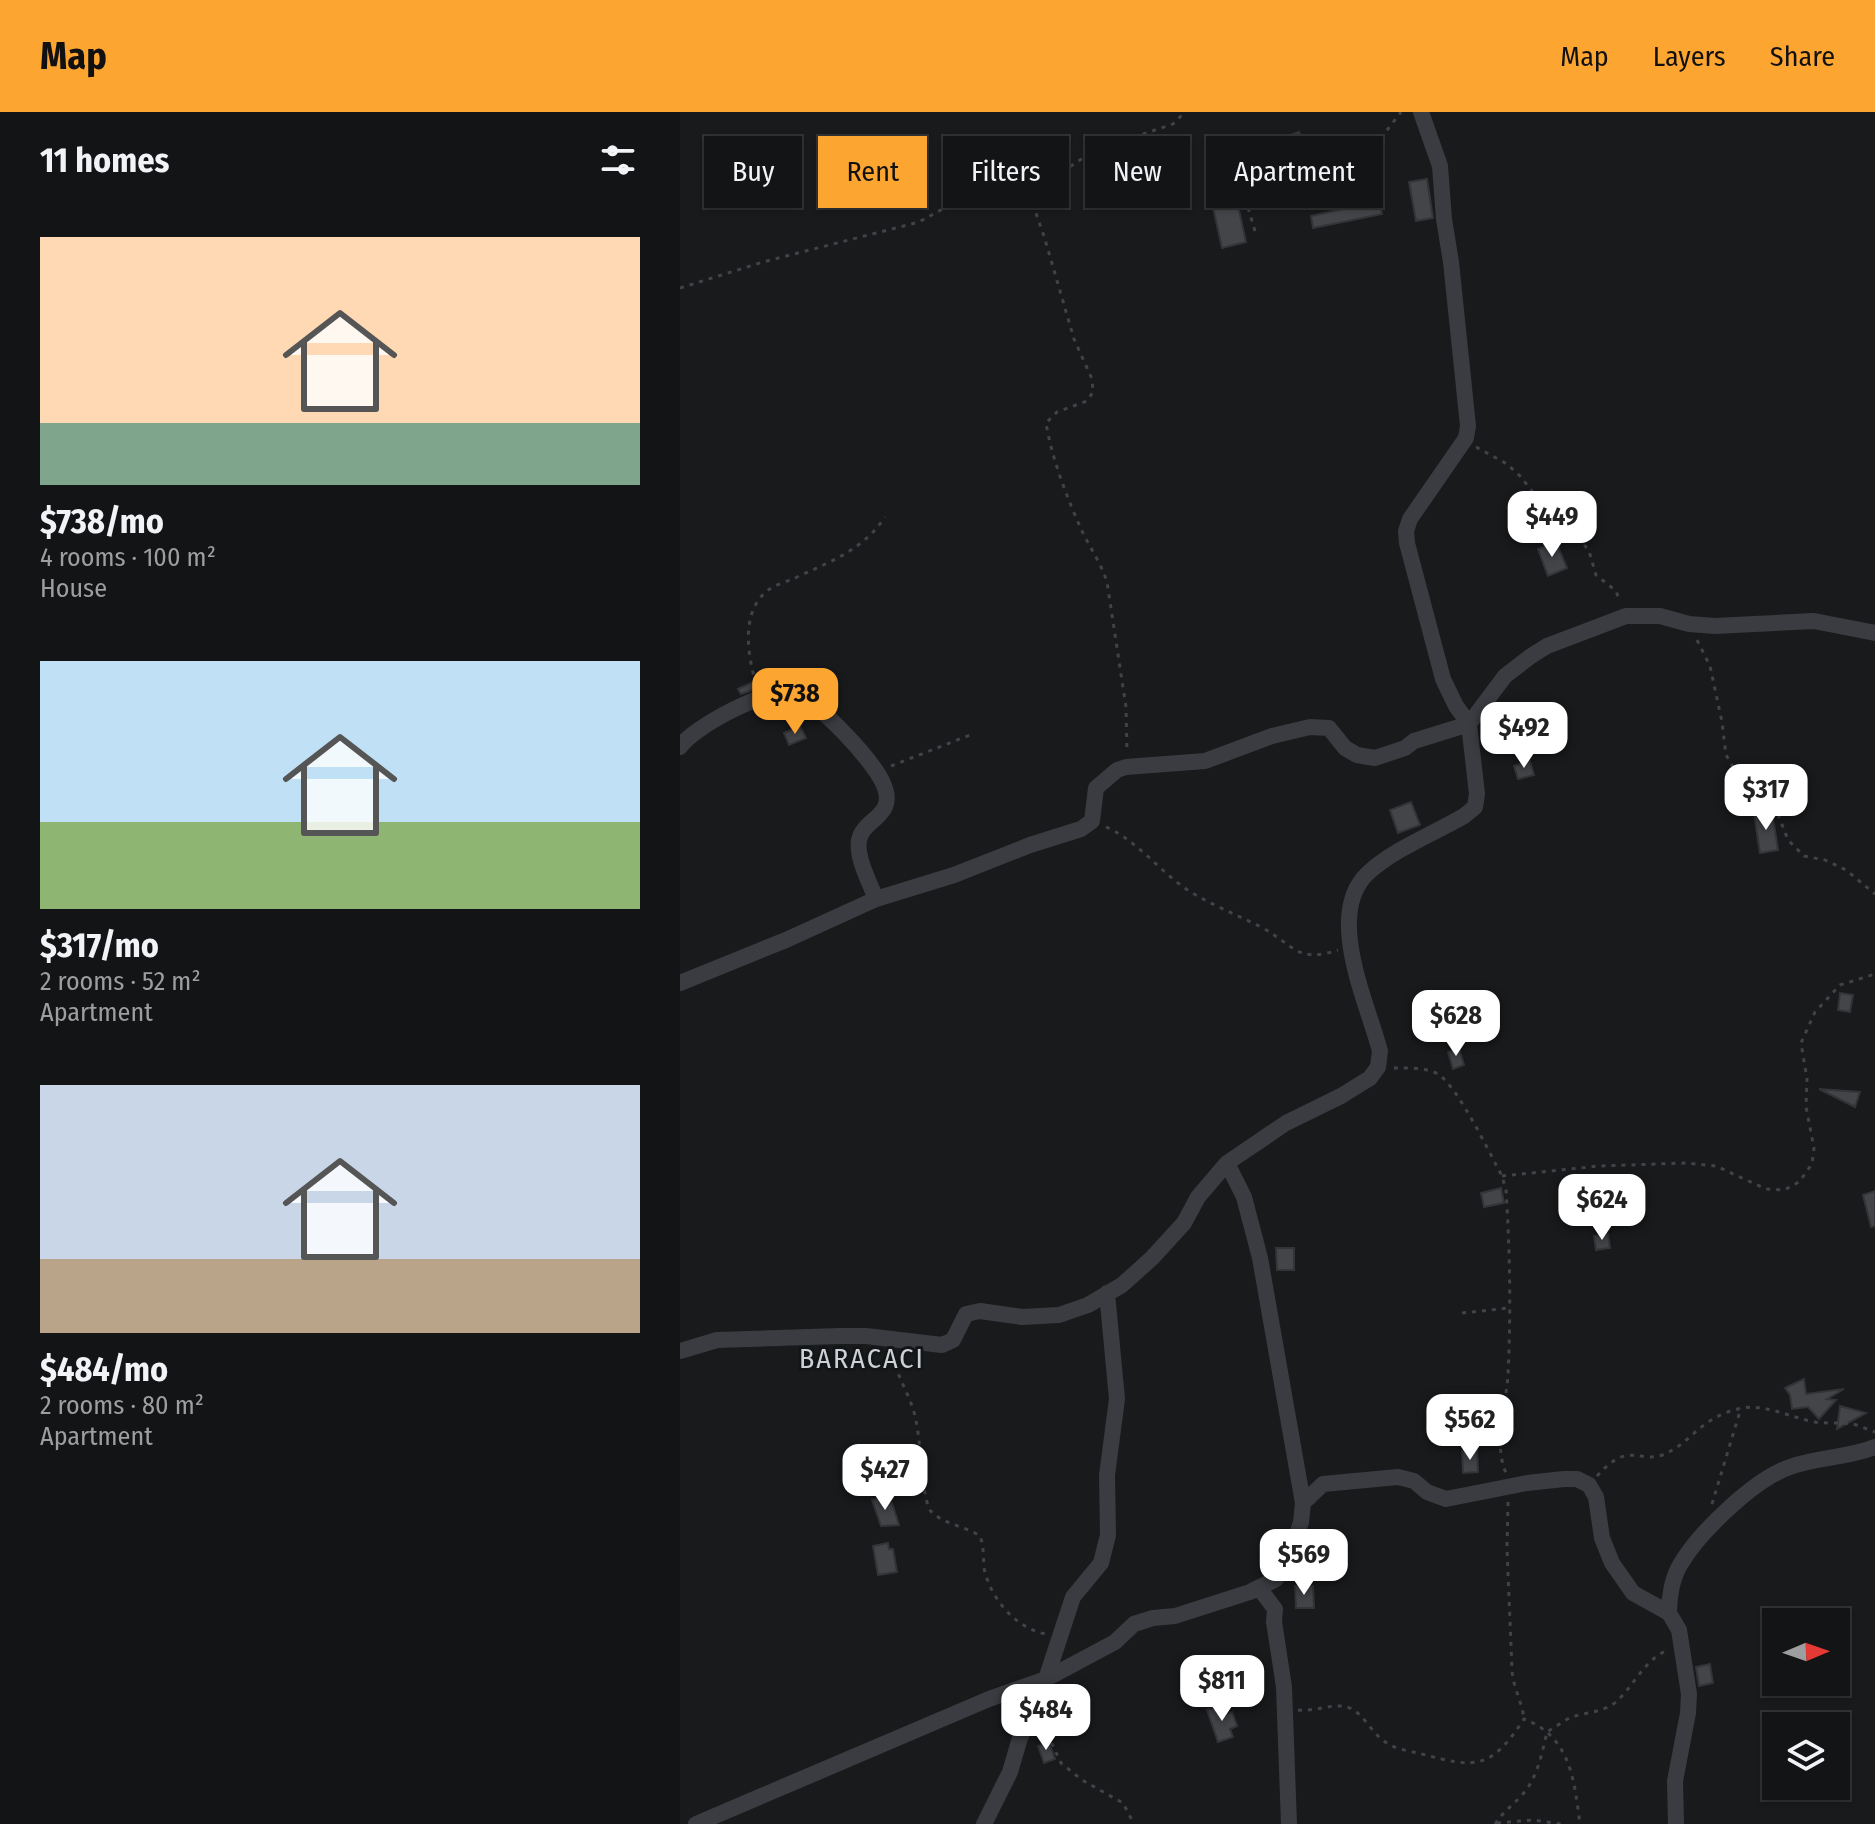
<!DOCTYPE html>
<html lang="en">
<head>
<meta charset="utf-8">
<style>
  :root { --surface:#131415; --page:#1c1d1e; --text:#f1f3f6; --muted:#9d9ea0; --line:#323334; --accent:#fda531 }
  body { margin:0; font-family:"Fira Sans Condensed",sans-serif; background:var(--page); color:var(--text); height:100vh; display:flex; flex-direction:column; font-size:30px; white-space:nowrap }
  * { box-sizing:border-box; margin:0 }
  p { font-size:26px; color:var(--muted) }
  .icon { flex:none; width:44px; height:44px; fill:none; stroke:currentColor; stroke-width:2; stroke-linecap:round; stroke-linejoin:round }
  .map { position:relative; flex:1; overflow:hidden }
  .drawer { display:flex; flex-direction:column; background:var(--surface); width:680px }
  .drawer>* { flex:none }
  .guide { position:absolute; left:24px; top:24px; width:760px; height:72px; display:flex; gap:16px }
  .needle { width:52px; rotate:88deg }
  .fabs { position:absolute; left:1082px; top:1496px; display:grid; gap:16px }
  .fabs a { display:grid; place-items:center; width:88px; height:88px; border-radius:0px; background:var(--surface); box-shadow:0 2px 6px #0004,0 0 0 2px var(--line); font-size:40px }
  .price { position:absolute; translate:-50% -68px; padding:0 18px; border-radius:16px; background:#fff; color:#222; font-size:26px; line-height:52px; filter:drop-shadow(0 2px 4px #0008) }
  .price::after { content:''; position:absolute; left:50%; top:48px; width:24px; height:18px; margin-left:-12px; background:inherit; clip-path:polygon(0 0,100% 0,50% 100%) }
  .price.active { background:var(--accent); color:#111 }
  ul { padding:0; list-style:none }
  li { display:grid; align-content:center; gap:16px; height:424px; padding:0 40px }
  li span { display:grid; place-items:center; height:248px; border-radius:0px; color:#555 }
  li>.icon { margin-inline-start:auto }
  span .icon { width:144px; height:144px; fill:#fffc; stroke-width:1 }
  li b { font-size:34px }
  h2 { display:flex; justify-content:space-between; align-items:center; height:96px; padding:0 40px; font-size:34px }
  .chip { padding:0 28px; border-radius:0px; background:var(--surface); box-shadow:0 2px 6px #0004,0 0 0 2px var(--line); font-size:28px; line-height:72px }
  .chip.active { background:var(--accent); color:#111 }
  header { display:flex; align-items:center; gap:48px; box-sizing:border-box; height:112px; padding:0 40px; background:var(--accent); color:#111 }
  header strong { font-size:38px }
  nav { display:flex; gap:44px; margin-inline-start:auto; font-size:28px }
  main { display:flex; flex:1; min-height:0 }
  .map>svg:first-child { display:block }
  .building { fill:#434549; stroke:#333438; stroke-width:2 }
  .lines { fill:none; stroke-linecap:round; stroke-linejoin:round }
  .path { stroke:#404348; stroke-width:3; stroke-dasharray:4 6; stroke-linecap:butt }
  .minor { stroke:#3a3c41; stroke-width:16 }
  .labels { text-anchor:middle; stroke-width:6; stroke-linejoin:round; paint-order:stroke }
  .quarter-label { font-size:28px; letter-spacing:2px; fill:#ccd1d8; stroke:#141517 }
</style>
</head>
<body>
<header>
<strong>Map</strong>
<nav><a>Map</a><a>Layers</a><a>Share</a></nav>
</header>
<main>
<section class="drawer">
<h2>11 homes<svg class="icon" aria-label="filters" viewBox="0 0 24 24"><path d="M4 7h16M4 17h16"/><circle cx="9" cy="7" r="2"/><circle cx="15" cy="17" r="2"/></svg></h2>
<ul>
<li><span style="background:linear-gradient(#ffd9b3 75%,#7fa58c 0)"><svg class="icon" aria-label="home" viewBox="0 0 24 24"><path d="M3 11l9-7 9 7M6 9v11h12V9"/></svg></span><div><b>$738/mo</b><p>4 rooms · 100 m²</p><p>House</p></div></li>
<li><span style="background:linear-gradient(#bfe0f5 65%,#8fb573 0)"><svg class="icon" aria-label="home" viewBox="0 0 24 24"><path d="M3 11l9-7 9 7M6 9v11h12V9"/></svg></span><div><b>$317/mo</b><p>2 rooms · 52 m²</p><p>Apartment</p></div></li>
<li><span style="background:linear-gradient(#c9d6e8 70%,#b9a48a 0)"><svg class="icon" aria-label="home" viewBox="0 0 24 24"><path d="M3 11l9-7 9 7M6 9v11h12V9"/></svg></span><div><b>$484/mo</b><p>2 rooms · 80 m²</p><p>Apartment</p></div></li>
</ul>
</section>
<div class="map">
<svg width="1195" height="1712" viewBox="0 0 1195 1712">
  <rect width="100%" height="100%" fill="#191a1c"/>
  <!-- building -->
  <path class="building" d="M 619,20 L 623,32 L 546,59 L 542,46 Z
    M 747,67 L 753,106 L 736,109 L 729,70 Z
    M 557,89 L 566,130 L 542,136 L 533,95 Z
    M 699,89 L 702,102 L 633,116 L 631,104 Z
    M 876,430 L 887,456 L 868,464 L 858,437 Z
    M 88,563 L 91,572 L 61,582 L 58,577 Z
    M 120,614 L 126,626 L 109,633 L 104,621 Z
    M 850,649 L 854,663 L 838,667 L 834,654 Z
    M 731,690 L 740,713 L 718,721 L 710,698 Z
    M 1092,699 L 1098,738 L 1080,741 L 1074,702 Z
    M 1160,881 L 1173,883 L 1170,900 L 1158,898 Z
    M 779,936 L 784,953 L 773,957 L 768,940 Z
    M 1139,977 L 1180,980 L 1175,995 Z
    M 821,1076 L 824,1091 L 804,1095 L 801,1081 Z
    M 1195,1079 L 1195,1114 L 1191,1115 L 1183,1083 Z
    M 928,1122 L 930,1136 L 916,1138 L 914,1124 Z
    M 596,1136 L 614,1136 L 614,1158 L 597,1158 Z
    M 1124,1267 L 1126,1282 L 1164,1277 L 1147,1287 L 1156,1288 L 1139,1307 L 1128,1295 L 1112,1297 L 1110,1283 L 1105,1276 Z
    M 1160,1294 L 1186,1301 L 1157,1317 Z
    M 797,1338 L 798,1360 L 783,1361 L 782,1339 Z
    M 204,1384 L 207,1392 L 212,1391 L 219,1413 L 201,1414 L 192,1388 Z
    M 208,1431 L 209,1437 L 213,1437 L 217,1460 L 198,1463 L 193,1434 Z
    M 615,1474 L 633,1474 L 634,1496 L 616,1496 Z
    M 1030,1552 L 1033,1571 L 1019,1574 L 1016,1555 Z
    M 542,1593 L 545,1603 L 552,1600 L 557,1614 L 550,1617 L 553,1625 L 538,1630 L 527,1598 Z
    M 369,1630 L 375,1647 L 364,1651 L 358,1634 Z"/>
  <g class="lines">
    <!-- path -->
    <path class="path" d="M 346,73 L 364,124 L 394,227 L 412,267 L 413,280 L 407,289 L 377,300 L 366,311 C 372,347 387,386 402,419 C 410,436 421,451 427,470 L 446,595 L 447,640
      M 575,119 L 566,89 L 570,75 L 584,67 L 620,64 L 668,51 L 690,40 L 721,0
      M 0,176 L 83,150 L 239,110 L 268,94 L 298,89 L 346,73 L 391,54 L 415,38 L 493,12 L 505,0
      M 796,335 L 827,352 L 840,364 L 856,384 L 861,399 L 865,404 L 899,426 L 909,439 L 916,463 L 936,479 L 940,490
      M 1017,528 L 1030,554 L 1042,610 L 1046,643 L 1060,667 L 1096,697 L 1108,728 L 1124,744 L 1145,748 L 1166,758 L 1195,782
      M 76,572 C 68,544 60,501 87,479 C 94,473 106,470 115,466 C 151,449 182,439 205,405
      M 211,654 L 290,623
      M 426,715 C 458,729 480,760 509,779 C 532,793 557,803 581,815 C 615,833 616,852 658,838
      M 714,956 C 728,956 745,955 758,962 C 778,975 809,1040 822,1064 L 826,1078 C 830,1139 831,1202 828,1263 C 826,1294 813,1332 826,1361
      M 822,1064 L 919,1054 L 1006,1051 L 1036,1054 L 1086,1077 L 1104,1078 L 1119,1070 L 1132,1052 L 1134,1036 L 1126,995 L 1127,967 L 1121,931 L 1135,900 L 1160,873 L 1195,862
      M 782,1201 L 829,1196
      M 213,1243 C 217,1267 232,1285 236,1309 C 242,1338 240,1369 249,1397 C 262,1413 284,1413 300,1424 C 304,1434 303,1445 304,1456 C 310,1486 336,1517 366,1522
      M 917,1364 C 952,1325 959,1356 989,1340 C 1005,1332 1017,1316 1033,1307 C 1075,1283 1095,1302 1135,1310 C 1147,1312 1159,1310 1172,1312 C 1179,1313 1188,1318 1195,1320
      M 828,1390 L 827,1436 L 832,1558 C 833,1575 842,1590 844,1607
      M 1032,1392 L 1061,1296
      M 618,1598 C 634,1600 652,1591 667,1595 C 684,1600 691,1622 707,1631 C 717,1638 731,1639 742,1642 C 797,1657 811,1657 844,1607 C 891,1625 894,1668 900,1712
      M 363,1613 L 381,1651 L 402,1668 L 443,1691 L 454,1712
      M 817,1711 L 853,1708 L 881,1712
      M 815,1712 C 823,1700 832,1694 841,1684 C 857,1668 862,1641 867,1620 C 876,1615 885,1607 895,1604 C 909,1600 923,1600 936,1590 C 954,1574 966,1545 989,1538"/>
    <!-- minor -->
    <path class="minor" d="M 0,635 C 13,615 90,574 113,581 C 137,588 192,647 203,671 C 218,705 184,705 179,728 C 176,746 190,771 196,787
      M 0,871 L 106,828 L 196,787 L 274,763 L 350,733 L 401,717 L 412,709 L 416,676 L 437,658 L 446,655 L 525,649 L 592,624 L 630,615 L 649,616 L 665,636 L 677,643 L 695,646 L 725,636 L 734,629 L 789,612 L 825,564 L 851,544 L 867,534 L 946,504 L 980,504 L 1009,512 L 1035,514 L 1134,509 L 1195,521
      M 0,1239 L 37,1228 L 159,1224 L 186,1224 L 262,1233 L 273,1228 L 286,1202 L 300,1199 L 342,1205 L 379,1203 L 408,1193 L 442,1173 L 472,1146 L 504,1111 L 518,1085 L 547,1051 L 606,1011 L 661,984 L 690,966 L 698,955 L 700,939 C 688,892 644,802 688,761 C 714,737 753,722 784,704 L 795,695 L 797,682 L 789,612 L 776,594 L 763,567 L 727,431 L 726,419 L 730,407 L 786,326 L 788,314 L 771,150 L 764,107 L 760,54 L 741,0
      M 623,1391 L 643,1372 L 718,1365 L 734,1369 L 747,1380 L 766,1387 L 847,1371 L 884,1367 L 897,1367 L 909,1373 L 916,1385 L 922,1426 L 932,1451 L 953,1481 L 989,1501 L 999,1518 L 1009,1582 L 1008,1601 L 995,1669 L 996,1712
      M 579,1476 L 595,1497 L 594,1510 L 604,1575 L 609,1712
      M 989,1501 C 989,1486 992,1466 1000,1453 C 1019,1420 1075,1367 1110,1355 C 1138,1345 1168,1346 1195,1335
      M 16,1712 L 309,1587 L 366,1567 L 435,1530 L 454,1512 L 473,1506 L 495,1504 L 570,1480 L 596,1467 L 611,1441 L 621,1410 L 623,1391 L 580,1146 L 564,1085 L 547,1051
      M 304,1712 L 330,1660 L 340,1626 L 366,1567 L 393,1485 L 421,1451 L 428,1423 L 427,1363 L 437,1287 L 427,1181"/>
  </g>
  <g class="labels">
    <!-- quarter labels -->
    <g class="quarter-label">
      <text x="182" y="1256">BARACACI</text>
    </g>
  </g>
</svg>
<div class="fabs">
<a><svg class="needle" viewBox="-14 -14 28 28"><path d="M0-13l5 13h-10z" fill="#e53935"/><path d="M0 13l5-13h-10z" fill="#9d9ea0"/></svg></a>
<a><svg class="icon" aria-label="layers" viewBox="0 0 24 24"><path d="M12 4l9 5-9 5-9-5zM3 14l9 5 9-5"/></svg></a>
</div>
<b class="price" style="left:872px;top:447px">$449</b>
<b class="price active" style="left:115px;top:624px">$738</b>
<b class="price" style="left:844px;top:658px">$492</b>
<b class="price" style="left:1086px;top:720px">$317</b>
<b class="price" style="left:776px;top:946px">$628</b>
<b class="price" style="left:922px;top:1130px">$624</b>
<b class="price" style="left:790px;top:1350px">$562</b>
<b class="price" style="left:205px;top:1400px">$427</b>
<b class="price" style="left:624px;top:1485px">$569</b>
<b class="price" style="left:542px;top:1611px">$811</b>
<b class="price" style="left:366px;top:1640px">$484</b>
<div class="guide">
<a class="chip">Buy</a>
<a class="chip active">Rent</a>
<a class="chip">Filters</a>
<a class="chip">New</a>
<a class="chip">Apartment</a>
</div>
</div>
</main>
</body>
</html>
